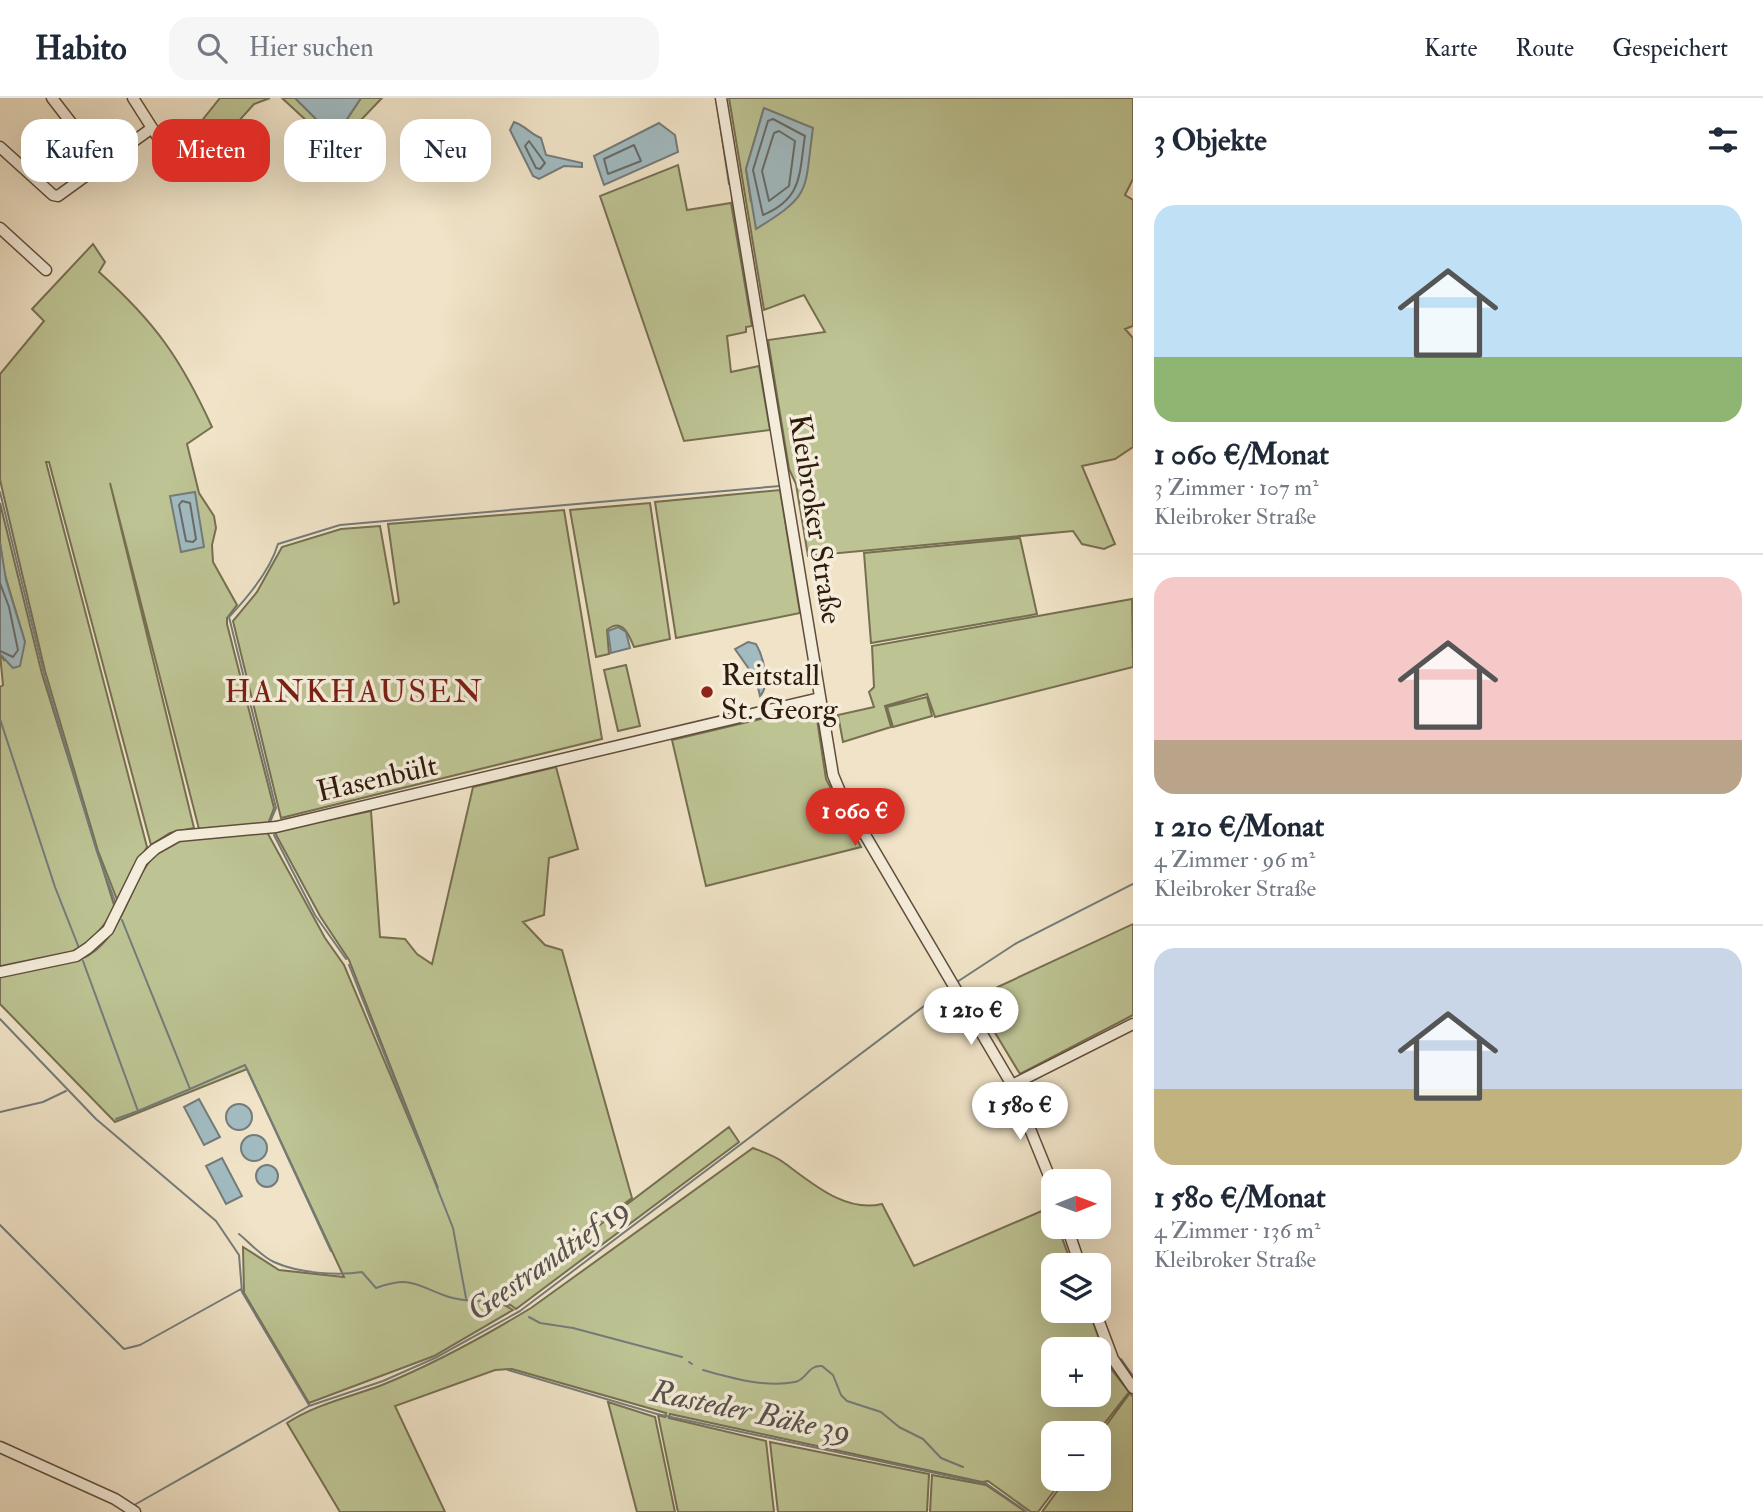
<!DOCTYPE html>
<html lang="de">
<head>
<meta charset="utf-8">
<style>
  :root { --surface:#fff; --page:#f6f6f7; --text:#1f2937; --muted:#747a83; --line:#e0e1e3; --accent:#d93025 }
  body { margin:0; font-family:"IM FELL Double Pica",serif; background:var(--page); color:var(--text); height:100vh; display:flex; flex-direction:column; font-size:26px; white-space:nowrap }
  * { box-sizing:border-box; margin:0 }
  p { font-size:23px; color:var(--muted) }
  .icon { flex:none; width:38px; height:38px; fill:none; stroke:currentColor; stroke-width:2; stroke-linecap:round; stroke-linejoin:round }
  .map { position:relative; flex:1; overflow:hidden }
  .details { display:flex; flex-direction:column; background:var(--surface); width:630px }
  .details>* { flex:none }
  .top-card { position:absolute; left:21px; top:21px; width:665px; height:63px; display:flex; gap:14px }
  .needle { width:46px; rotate:89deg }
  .fabs { position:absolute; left:1041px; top:1071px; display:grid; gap:14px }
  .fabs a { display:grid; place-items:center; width:70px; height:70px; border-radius:14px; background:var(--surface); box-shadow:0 7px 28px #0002; font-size:35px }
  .price { position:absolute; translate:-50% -60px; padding:0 16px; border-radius:24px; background:#fff; color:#222; font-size:23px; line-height:46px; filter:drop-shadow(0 2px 4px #0008) }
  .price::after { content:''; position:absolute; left:50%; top:42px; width:21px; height:16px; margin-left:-10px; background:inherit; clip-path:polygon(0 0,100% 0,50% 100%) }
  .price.active { background:var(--accent); color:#fff }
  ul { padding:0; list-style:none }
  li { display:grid; align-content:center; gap:14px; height:371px; padding:0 21px }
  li+li { border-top:2px solid var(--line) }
  li span { display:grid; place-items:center; height:217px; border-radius:21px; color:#555 }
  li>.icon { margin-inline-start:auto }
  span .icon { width:126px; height:126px; fill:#fffc; stroke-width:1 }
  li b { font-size:30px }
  h2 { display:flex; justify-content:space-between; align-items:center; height:84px; padding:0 21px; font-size:30px }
  .pill { padding:0 24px; border-radius:21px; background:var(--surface); box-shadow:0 7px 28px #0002; font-size:24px; line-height:63px }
  .pill.active { background:var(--accent); color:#fff }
  header { display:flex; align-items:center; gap:42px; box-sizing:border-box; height:98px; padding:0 35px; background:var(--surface); border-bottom:2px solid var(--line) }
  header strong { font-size:33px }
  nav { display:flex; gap:38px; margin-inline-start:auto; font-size:24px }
  .search { width:490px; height:63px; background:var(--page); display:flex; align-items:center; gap:18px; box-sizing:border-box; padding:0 24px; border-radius:21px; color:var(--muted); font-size:26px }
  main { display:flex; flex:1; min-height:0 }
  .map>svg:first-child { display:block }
  .green { fill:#bdc393; stroke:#766f51; stroke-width:2; fill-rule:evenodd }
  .water { fill:#a1bbc1; stroke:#747b7a; stroke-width:2 }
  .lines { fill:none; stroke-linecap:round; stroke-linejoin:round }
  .shore { stroke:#686b68; stroke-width:2 }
  .stream { stroke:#747b7a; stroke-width:2 }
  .minor-casing { stroke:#604d3d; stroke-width:13 }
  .minor { stroke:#f5eddb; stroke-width:10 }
  .poi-dot { fill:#8f2418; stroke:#f5eddb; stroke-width:2.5 }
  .labels { text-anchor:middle; stroke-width:7; stroke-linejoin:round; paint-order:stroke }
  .street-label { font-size:30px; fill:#301b0f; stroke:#f5eddb }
  .poi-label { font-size:30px; fill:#301b0f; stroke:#f5eddb; text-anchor:start }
  .neighbourhood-label { font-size:32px; letter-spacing:2px; fill:#7a1f14; stroke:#f5eddb }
  .water-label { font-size:32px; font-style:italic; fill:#58534d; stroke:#f5eddb }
</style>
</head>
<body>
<header>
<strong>Habito</strong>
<div class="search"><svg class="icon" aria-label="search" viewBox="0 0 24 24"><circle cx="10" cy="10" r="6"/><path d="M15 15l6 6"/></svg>Hier suchen</div>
<nav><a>Karte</a><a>Route</a><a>Gespeichert</a></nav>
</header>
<main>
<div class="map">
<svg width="1133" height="1414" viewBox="0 0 1133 1414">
  <rect width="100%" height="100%" fill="#f0e3c7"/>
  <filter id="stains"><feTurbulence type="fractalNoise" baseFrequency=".00286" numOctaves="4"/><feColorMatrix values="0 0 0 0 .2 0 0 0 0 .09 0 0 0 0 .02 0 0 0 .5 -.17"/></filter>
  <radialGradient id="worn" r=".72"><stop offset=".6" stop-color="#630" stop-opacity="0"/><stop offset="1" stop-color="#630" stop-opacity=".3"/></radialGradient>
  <!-- green -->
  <path class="green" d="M 220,0 L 270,0 L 254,6 L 210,55 L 188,40 Z
    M 282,0 L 295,0 L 321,26 L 343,27 L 361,0 L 382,0 L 335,49 Z
    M 729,0 L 1133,0 L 1133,81 L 1125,97 L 1133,102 L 1133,228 L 1125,231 L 1133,240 L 1133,349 L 1115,361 L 1082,368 L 1115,446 L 1104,451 L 1082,446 L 1073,433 L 808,458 L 796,386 L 789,371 L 768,242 L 825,234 L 804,197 L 764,212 ZM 764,10 L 751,104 L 746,71 Z
    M 678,67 L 687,112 L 731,105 L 752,228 L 746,229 L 746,234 L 727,238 L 731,274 L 759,268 L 770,332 L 684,343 L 600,98 Z
    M 93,146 L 105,164 L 99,174 C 155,224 181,261 212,329 L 187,346 L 199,395 L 214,418 L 216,430 L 212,447 L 213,464 L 237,507 L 227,520 L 227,526 L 274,710 L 268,726 L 199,731 L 110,385 L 194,730 L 170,735 L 151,747 L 49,364 L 46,364 L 147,749 L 118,804 L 98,753 L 45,573 L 0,382 L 0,276 L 44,223 L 32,211 Z
    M 780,392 L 800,515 L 676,540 L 655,404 Z
    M 0,405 L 42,576 L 115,810 C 84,864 55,858 0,869 L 0,589 L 3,587 L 0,556 L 4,562 L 25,544 L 4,474 L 0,445 Z
    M 650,405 L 670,541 L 634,549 C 629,537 622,519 607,532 L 609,556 L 596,559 L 570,412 Z
    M 564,412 L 602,641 L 281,720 L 233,523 L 257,494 L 282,449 L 341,431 L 380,428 L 394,506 L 399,504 L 388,426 Z
    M 1020,440 L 1037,516 L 871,545 L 864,455 Z
    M 1132,501 L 1133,569 L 935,619 L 927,596 L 885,608 L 891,629 L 843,644 L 838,617 L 874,609 L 869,594 L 874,589 L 872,548 Z
    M 626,567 L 640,628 L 618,633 L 604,572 Z
    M 927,599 L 932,618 L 893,629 L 887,609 Z
    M 815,608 L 826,681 L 861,749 L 706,788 L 672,642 Z
    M 556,669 L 578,751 L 549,760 L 544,817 L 523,824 L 545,847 L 562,852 L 632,1100 L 503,1195 L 501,1205 L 513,1212 L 434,1258 L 309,1305 L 244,1195 L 243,1149 L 279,1172 L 344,1179 L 247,971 L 115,1024 L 0,906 L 0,879 C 26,868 67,869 89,857 C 127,834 131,773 162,751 C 185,735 239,737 267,734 L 325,840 L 344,867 L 438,1090 L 349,862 L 320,818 L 274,733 L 371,713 L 380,839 L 405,841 L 417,856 L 432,866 L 473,689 Z
    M 1133,826 L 1133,917 L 1020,976 L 974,900 Z
    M 729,1029 L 739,1044 L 516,1211 L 505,1203 L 506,1198 Z
    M 753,1050 C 763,1054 775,1058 783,1064 C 812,1085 845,1115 882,1106 L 914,1168 L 1051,1109 L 1054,1129 L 1058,1129 L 1072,1167 L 1054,1167 L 1054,1213 L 1089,1213 L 1109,1268 L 1129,1294 L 1097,1335 L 1054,1335 L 1054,1381 L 1063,1381 L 1038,1414 L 1031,1414 L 988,1383 L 982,1384 L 670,1316 L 669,1320 L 766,1343 L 774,1414 L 678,1414 L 658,1317 L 665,1319 L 666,1315 L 512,1271 L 495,1272 L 395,1308 L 445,1414 L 340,1414 L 287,1325 C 316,1306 350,1299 382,1287 C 434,1266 483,1239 531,1210 ZM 1054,1251 L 1099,1251 L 1099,1297 L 1054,1297 Z
    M 1130,1295 L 1133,1299 L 1133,1414 L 1042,1414 L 1066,1381 L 1099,1381 L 1099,1337 Z
    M 608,1304 L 655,1319 L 675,1414 L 637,1414 Z
    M 770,1344 L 929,1376 L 927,1414 L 778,1414 Z
    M 932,1377 L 986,1387 L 1026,1414 L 930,1414 Z"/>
  <!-- water -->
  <path class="water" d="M 295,0 L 361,0 L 343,27 L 333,32 L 321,26 Z
    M 764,10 L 813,30 C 804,94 813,96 756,131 L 746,71 Z
    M 514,24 C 526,28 530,36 541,40 L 546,57 L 582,65 L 582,69 L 564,68 L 539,81 L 533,78 L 510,32 Z
    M 659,25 L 675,37 L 678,54 L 604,87 L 594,58 Z
    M 195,394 L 204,449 L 181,454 L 170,398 Z
    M 0,445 L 6,482 L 25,544 L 20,568 L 13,570 L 0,556 Z
    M 618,529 L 626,534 L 630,550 L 611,555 L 608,533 Z
    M 748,544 L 756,546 C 763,558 771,587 760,598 L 756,581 L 735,551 Z
    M 199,1001 L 220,1039 L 204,1047 L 184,1009 Z
    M226 1019a13 13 0 1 1 26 0a13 13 0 1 1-26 0Z
    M241 1050a13 13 0 1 1 26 0a13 13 0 1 1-26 0Z
    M 222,1060 L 242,1098 L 226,1106 L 206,1068 Z
    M256 1078a11 11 0 1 1 22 0a11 11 0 1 1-22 0Z"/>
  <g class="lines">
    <!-- shore -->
    <path class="shore" d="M 773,21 L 805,38 C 799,76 803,100 763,117 L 753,72 L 768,23 Z
      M 779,33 L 795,43 L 789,88 L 769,103 L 762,73 L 774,35 Z
      M 529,43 L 545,65 L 540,71 L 536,70 L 525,48 Z
      M 634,47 L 641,63 L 608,76 L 604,61 Z
      M 182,403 L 190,405 L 196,441 L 193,444 L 186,443 L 179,407 Z
      M 0,485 L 9,509 L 18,552 L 13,559 L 0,553"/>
    <!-- stream -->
    <path class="stream" d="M 716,0 L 729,86
      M 732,101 L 753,227
      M 756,242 L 759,261
      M 0,394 L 45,580 L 97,754 L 116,806
      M 0,621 L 55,789 L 79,850
      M 270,724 L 276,710 L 229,519 C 248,499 270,473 278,446 L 340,427 L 780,388
      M 274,737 L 315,817 L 346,861
      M 122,822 L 190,991 L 138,1013
      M 83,863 L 138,1013 L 116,1021
      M 349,867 L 453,1130 L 466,1200
      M 957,884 L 1015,846 L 1133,786
      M 0,921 L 96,1021 L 216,1123 L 239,1157 L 242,1194 L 309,1307
      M 190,991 L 245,967 L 331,1153
      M 0,1014 L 43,1004 L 66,993
      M 0,1127 L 124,1251 L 140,1247 L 241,1191
      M 239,1136 C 250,1145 261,1158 274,1164 C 298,1175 337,1178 362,1174 L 376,1190 C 413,1177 416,1188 449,1199 C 467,1205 490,1201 509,1208
      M 529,1219 L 540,1225 L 573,1230 L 682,1259
      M 1121,1261 L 1133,1278
      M 689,1264 L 692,1266
      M 508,1272 L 657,1316 L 987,1386
      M 703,1272 C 731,1280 766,1290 795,1284 C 807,1282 807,1267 822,1268 L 833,1277 L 841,1297 L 847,1303 L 881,1314 L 899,1329 L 923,1341 L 941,1360 L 963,1369
      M 984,1384 L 1027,1414
      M 136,1406 L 309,1308 L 383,1283 L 435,1260 L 520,1213 L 948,890"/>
    <!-- minor casing -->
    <g class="minor-casing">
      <path id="minor" d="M 52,0 L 103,66
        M 133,0 L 168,55
        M 721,0 L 833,677 L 841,696 L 1012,987 L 1054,1090
        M 0,49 L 53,97 L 58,98 L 152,30
        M 0,130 L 46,172
        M 0,874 L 76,858 L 88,850 L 108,832 L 142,763 L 155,751 L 178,738 L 276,729 L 820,600
        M 1012,987 L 1133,926
        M 1067,1129 L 1080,1167
        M 1095,1213 L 1113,1261 L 1133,1290
        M 0,1349 L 115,1401 L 135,1414"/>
    </g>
    <!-- minor -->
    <use href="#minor" class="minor"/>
  </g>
  <!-- markers -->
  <circle class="poi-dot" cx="707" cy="594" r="7"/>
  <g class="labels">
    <!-- street labels -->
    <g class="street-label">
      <text transform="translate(816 421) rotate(81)" y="10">Kleibroker Straße</text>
      <text transform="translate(377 680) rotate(-13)" y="10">Hasenbült</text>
    </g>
    <!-- poi labels -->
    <g class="poi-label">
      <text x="721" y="587">Reitstall<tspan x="721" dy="34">St. Georg</tspan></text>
    </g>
    <!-- neighbourhood labels -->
    <g class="neighbourhood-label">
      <text x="354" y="604">HANKHAUSEN</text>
    </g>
    <!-- water labels -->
    <g class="water-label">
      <text transform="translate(548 1161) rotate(-35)" y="11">Geestrandtief 19</text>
      <text transform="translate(751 1313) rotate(12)" y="11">Rasteder Bäke 39</text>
    </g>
  </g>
  <rect width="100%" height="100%" filter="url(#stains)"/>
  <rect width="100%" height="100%" fill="url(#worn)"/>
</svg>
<div class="fabs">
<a><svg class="needle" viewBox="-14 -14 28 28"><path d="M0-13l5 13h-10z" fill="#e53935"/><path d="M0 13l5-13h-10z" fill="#747a83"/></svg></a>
<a><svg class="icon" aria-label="layers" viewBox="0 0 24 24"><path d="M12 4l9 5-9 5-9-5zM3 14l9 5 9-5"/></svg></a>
<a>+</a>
<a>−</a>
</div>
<b class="price active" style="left:855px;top:750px">1 060 €</b>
<b class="price" style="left:971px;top:949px">1 210 €</b>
<b class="price" style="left:1020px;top:1044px">1 580 €</b>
<div class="top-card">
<a class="pill">Kaufen</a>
<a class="pill active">Mieten</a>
<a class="pill">Filter</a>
<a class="pill">Neu</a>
</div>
</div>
<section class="details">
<h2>3 Objekte<svg class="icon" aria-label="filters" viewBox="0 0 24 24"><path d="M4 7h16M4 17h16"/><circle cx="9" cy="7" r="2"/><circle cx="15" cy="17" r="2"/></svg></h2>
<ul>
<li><span style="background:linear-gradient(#bfe0f5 70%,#8fb573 0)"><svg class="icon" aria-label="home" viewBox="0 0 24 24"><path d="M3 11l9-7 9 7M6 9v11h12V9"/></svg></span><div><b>1 060 €/Monat</b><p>3 Zimmer · 107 m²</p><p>Kleibroker Straße</p></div></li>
<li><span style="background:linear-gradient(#f6c9c9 75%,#b9a48a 0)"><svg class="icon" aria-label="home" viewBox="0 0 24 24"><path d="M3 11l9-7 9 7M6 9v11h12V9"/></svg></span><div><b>1 210 €/Monat</b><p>4 Zimmer · 96 m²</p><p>Kleibroker Straße</p></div></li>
<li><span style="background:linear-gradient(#c9d6e8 65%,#c2b280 0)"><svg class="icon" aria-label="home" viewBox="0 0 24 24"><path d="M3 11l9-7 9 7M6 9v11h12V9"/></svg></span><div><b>1 580 €/Monat</b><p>4 Zimmer · 136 m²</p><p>Kleibroker Straße</p></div></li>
</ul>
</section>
</main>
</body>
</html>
